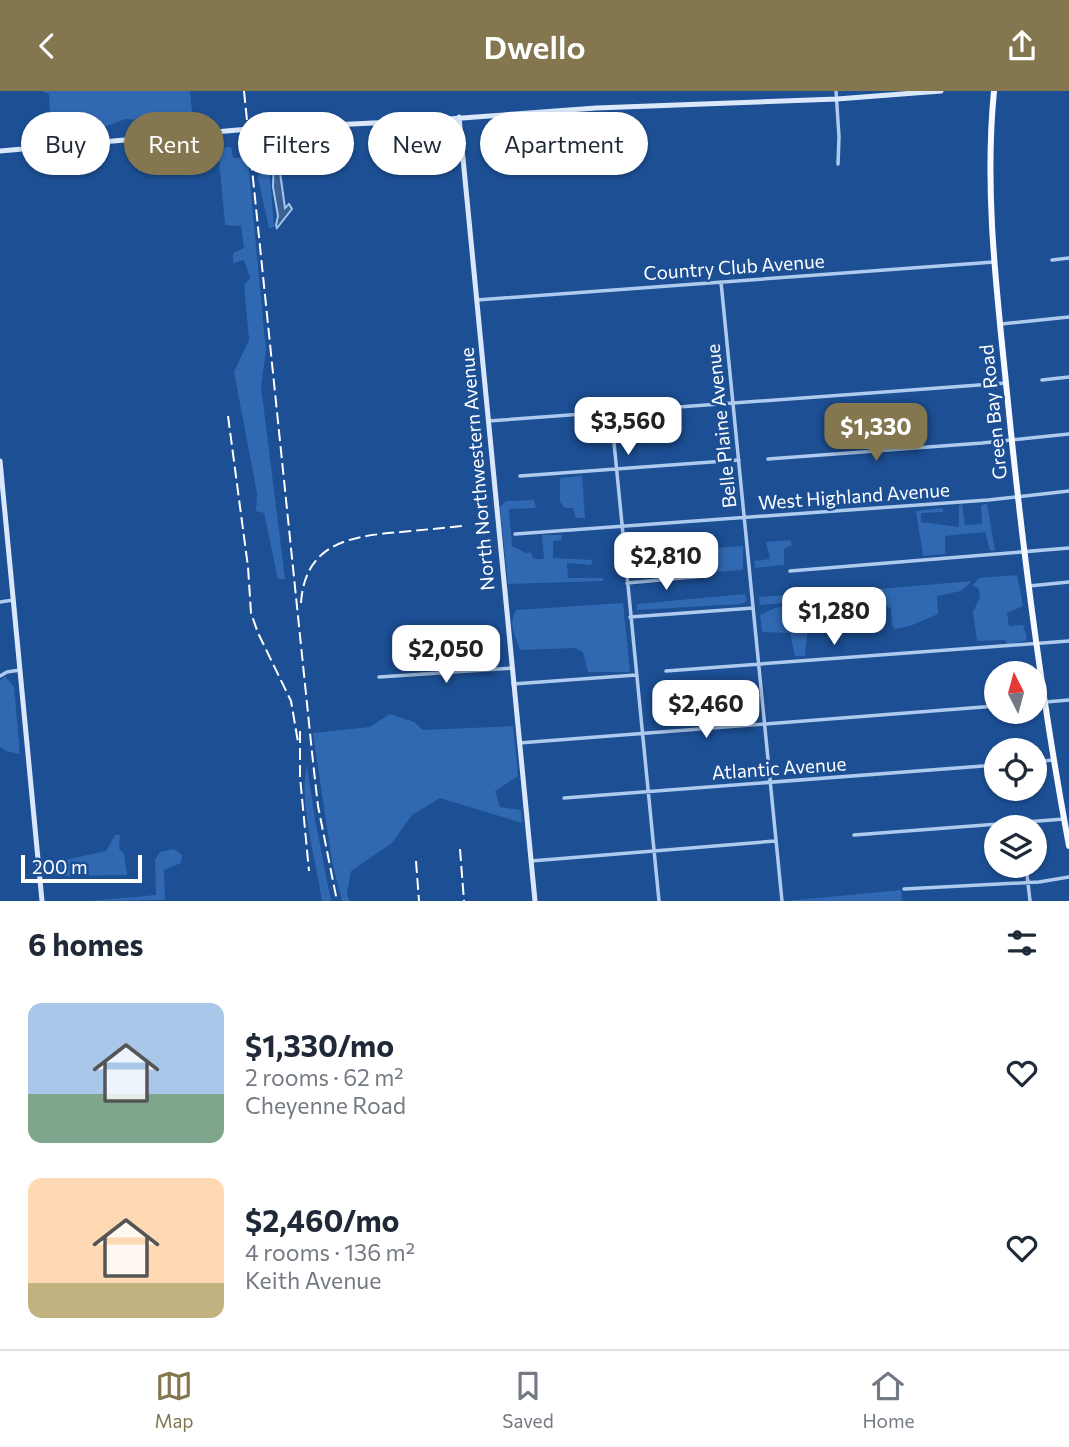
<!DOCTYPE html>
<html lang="en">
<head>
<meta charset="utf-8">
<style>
  :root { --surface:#fff; --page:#f2f2f3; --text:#1f2937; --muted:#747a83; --line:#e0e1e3; --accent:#84774f }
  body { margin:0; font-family:Commissioner,sans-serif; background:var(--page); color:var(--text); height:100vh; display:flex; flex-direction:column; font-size:26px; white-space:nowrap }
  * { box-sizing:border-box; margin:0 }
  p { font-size:23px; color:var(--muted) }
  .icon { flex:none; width:38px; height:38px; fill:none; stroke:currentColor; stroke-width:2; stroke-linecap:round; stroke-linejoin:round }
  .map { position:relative; height:810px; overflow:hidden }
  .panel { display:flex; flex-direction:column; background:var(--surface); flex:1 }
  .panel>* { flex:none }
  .banner { position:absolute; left:21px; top:21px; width:700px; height:63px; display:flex; gap:14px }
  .needle { width:46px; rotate:354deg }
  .buttons { position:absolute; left:984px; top:570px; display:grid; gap:14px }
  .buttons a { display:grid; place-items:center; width:63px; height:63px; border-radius:50%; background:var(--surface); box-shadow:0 2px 5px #0004; font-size:35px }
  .scale { position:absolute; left:21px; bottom:18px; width:121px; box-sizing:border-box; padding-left:7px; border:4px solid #fff; border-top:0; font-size:19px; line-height:24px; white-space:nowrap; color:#fff; -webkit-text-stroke:5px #1c4f94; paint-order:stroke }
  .price { position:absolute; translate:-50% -60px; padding:0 16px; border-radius:14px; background:#fff; color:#222; font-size:23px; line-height:46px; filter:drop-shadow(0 2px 4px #0008) }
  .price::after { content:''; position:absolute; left:50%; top:42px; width:21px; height:16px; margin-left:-10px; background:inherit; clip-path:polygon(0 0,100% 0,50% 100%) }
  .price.selected { background:var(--accent); color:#fff }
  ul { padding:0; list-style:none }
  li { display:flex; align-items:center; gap:21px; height:175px; padding:0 28px }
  li span { display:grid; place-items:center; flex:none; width:196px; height:140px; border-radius:14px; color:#555 }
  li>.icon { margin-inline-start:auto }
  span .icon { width:84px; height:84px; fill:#fffc; stroke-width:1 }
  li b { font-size:30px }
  h2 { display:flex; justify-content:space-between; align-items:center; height:84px; padding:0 28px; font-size:30px }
  .tag { padding:0 24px; border-radius:32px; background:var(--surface); box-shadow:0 2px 5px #0004; font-size:24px; line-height:63px }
  .tag.selected { background:var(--accent); color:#fff }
  header { display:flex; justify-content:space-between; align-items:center; height:91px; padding:0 28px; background:var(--accent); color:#fff; font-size:32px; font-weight:600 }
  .menu { display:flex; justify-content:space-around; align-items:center; height:98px; border-top:2px solid var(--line); background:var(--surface); font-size:19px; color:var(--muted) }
  .menu a { display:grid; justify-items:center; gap:4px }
  .menu .selected { color:var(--accent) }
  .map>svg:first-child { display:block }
  .green { fill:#3069b2 }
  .water { fill:#3b6092; stroke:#a1c5f1; stroke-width:2 }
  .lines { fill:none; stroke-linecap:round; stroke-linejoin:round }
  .street { stroke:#aecbef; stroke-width:3.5 }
  .secondary { stroke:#dbe8fb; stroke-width:5 }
  .primary { stroke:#f6f9ff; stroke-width:6 }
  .rail { stroke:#fff; stroke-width:2; stroke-dasharray:12 5; stroke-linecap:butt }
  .labels { text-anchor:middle; stroke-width:5; stroke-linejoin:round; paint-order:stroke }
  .street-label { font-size:19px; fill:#fff; stroke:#1c4f94 }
</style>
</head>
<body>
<header><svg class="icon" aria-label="back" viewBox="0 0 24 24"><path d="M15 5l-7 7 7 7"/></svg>Dwello<svg class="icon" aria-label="share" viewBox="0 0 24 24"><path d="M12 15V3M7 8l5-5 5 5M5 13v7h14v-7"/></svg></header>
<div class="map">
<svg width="1069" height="810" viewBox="0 0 1069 810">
  <rect width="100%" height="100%" fill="#1c4f94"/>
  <!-- green -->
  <path class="green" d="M 42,0 L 190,0 L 192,22 L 142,29 L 125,28 L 107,35 L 77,29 L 73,42 L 51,44 L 49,3 Z
    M 329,45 L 328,51 L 268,61 L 274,136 L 269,137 L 258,87 L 262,66 L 256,50 Z
    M 243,49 L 246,49 L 266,260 L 261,295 L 285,488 L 278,488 L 264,422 L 256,420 L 257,402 L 234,281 L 249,249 L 244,194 L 250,187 L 244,169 L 233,172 L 233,162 L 244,157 L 241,135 L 225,134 L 218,57 L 231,56 L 233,67 L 240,67 Z
    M 582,385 L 585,427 L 576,427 L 573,417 L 565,417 L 560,411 L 560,387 Z
    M 534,409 L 536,417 L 509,418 L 512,455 L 526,462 L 530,461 L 534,468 L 544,468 L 542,444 L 562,444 L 561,449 L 553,450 L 553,467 L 593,469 L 591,474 L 567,472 L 568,487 L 602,487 L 604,490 L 508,493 L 500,416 L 506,410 Z
    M 962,413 L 965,434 L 982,433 L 981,414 L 987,413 L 995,459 L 990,460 L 985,441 L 945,445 L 945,463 L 923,465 L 916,420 L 943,417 L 943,421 L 921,422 L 921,431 L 959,436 L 959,414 Z
    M 791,449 L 792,454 L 784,458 L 784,474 L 755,477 L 754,470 L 770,468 L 766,451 Z
    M 743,455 L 743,479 L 685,483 L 685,474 L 691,467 L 691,459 Z
    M 1017,484 L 1023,515 L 1007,522 L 1009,535 L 1023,534 L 1027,547 L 1025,550 L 1007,553 L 1005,549 L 977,550 L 973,521 L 980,506 L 979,498 L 973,494 L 979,487 Z
    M 972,490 L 961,500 L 937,505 L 938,523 L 910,535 L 894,538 L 892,533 L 891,517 L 878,513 L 878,498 Z
    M 870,498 L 871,506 L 760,514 L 759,506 Z
    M 745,503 L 747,510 L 741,513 L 637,519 L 637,513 Z
    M 868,510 L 871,523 L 829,535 L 808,537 L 805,565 L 795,565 L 790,542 L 762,541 L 760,524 L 775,517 L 791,514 L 802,516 Z
    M 623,512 L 630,581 L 588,581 L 583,561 L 575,557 L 520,559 C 515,544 508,533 516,519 Z
    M 5,585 L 14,596 L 20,663 L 6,660 L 0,656 L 0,590 Z
    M 390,623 L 414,631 L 423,639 L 513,635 L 518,685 L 495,700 L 500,716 L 521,719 L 522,732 L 440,707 L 412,724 L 392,752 L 351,780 L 347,802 L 349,810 L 342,810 L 332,770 L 313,642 L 370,636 Z
    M 307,675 L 315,728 L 331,810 L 322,810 C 317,773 298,710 307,675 Z
    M 115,744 L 120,744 L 119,758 L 124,762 L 127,784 L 58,785 L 60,770 L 106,760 Z
    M 174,758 L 182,764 L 181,772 L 164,779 L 165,809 L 90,810 L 156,804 L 155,769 L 160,761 Z
    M 901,799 L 902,810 L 786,810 Z"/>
  <!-- water -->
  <path class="water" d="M 274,66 L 278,67 L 285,117 L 289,113 L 292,118 L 277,137 L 276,134 L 278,125 L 273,96 Z"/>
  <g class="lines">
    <!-- street -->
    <path class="street" d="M 836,0 L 839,46 L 838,73
      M 1052,169 L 1069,167
      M 721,191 L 782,810
      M 477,209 L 994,171
      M 1001,233 L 1069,226
      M 1042,289 L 1069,286
      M 611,321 L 659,810
      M 488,330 L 1006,292
      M 768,368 L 982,352 L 1069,343
      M 520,385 L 739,369
      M 515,443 L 988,409 L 1069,400
      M 790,480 L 1069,457
      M 627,492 L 704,485
      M 1029,495 L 1069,491
      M 0,511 L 13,509
      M 630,526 L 753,517
      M 666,580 L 1069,550
      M 0,585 L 7,581 L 20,579
      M 379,586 L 512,577
      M 513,593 L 636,584
      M 1034,612 L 1069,609
      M 519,652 L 996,615
      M 1034,671 L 1053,669
      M 564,707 L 996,674
      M 854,744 L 1064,728
      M 531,770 L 775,750
      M 1026,775 L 1030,810
      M 904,798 L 1039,791 L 1069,786"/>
    <!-- secondary -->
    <path class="secondary" d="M 459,26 L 535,810
      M 0,60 L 249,38 L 435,29 L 596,17 L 837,8 L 941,0
      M 0,370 L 42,810"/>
    <!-- primary -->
    <path class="primary" d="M 994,0 C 984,101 997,202 1007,302 C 1022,454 1041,605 1069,755"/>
    <!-- rail -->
    <path class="rail" d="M 244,0 L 313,671 L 318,715 L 337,810
      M 228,325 L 248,476 L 251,522 L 258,542 L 291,610 L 298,651
      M 301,512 C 305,451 352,445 401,441 C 422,439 442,437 462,435
      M 300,640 L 300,686 L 309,780
      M 460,758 L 464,810
      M 416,770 L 419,810"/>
  </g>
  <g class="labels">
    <!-- street labels -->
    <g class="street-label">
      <text transform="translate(734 176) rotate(-4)" y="7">Country Club Avenue</text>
      <text transform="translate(993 321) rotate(-96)" y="7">Green Bay Road</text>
      <text transform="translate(721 335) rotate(-96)" y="7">Belle Plaine Avenue</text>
      <text transform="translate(477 378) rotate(-95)" y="7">North Northwestern Avenue</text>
      <text transform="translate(854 405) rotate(-4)" y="7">West Highland Avenue</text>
      <text transform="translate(779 677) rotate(-4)" y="7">Atlantic Avenue</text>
    </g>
  </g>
</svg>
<div class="buttons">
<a><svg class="needle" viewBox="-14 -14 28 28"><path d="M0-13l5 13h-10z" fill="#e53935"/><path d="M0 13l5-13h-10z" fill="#747a83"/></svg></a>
<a><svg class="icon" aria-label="locate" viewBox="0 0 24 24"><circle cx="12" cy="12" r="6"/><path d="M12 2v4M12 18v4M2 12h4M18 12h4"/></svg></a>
<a><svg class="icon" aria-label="layers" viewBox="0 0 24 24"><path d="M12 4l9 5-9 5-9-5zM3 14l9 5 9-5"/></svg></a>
</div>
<div class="scale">200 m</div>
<b class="price" style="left:628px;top:366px">$3,560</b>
<b class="price selected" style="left:876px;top:372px">$1,330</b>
<b class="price" style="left:666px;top:501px">$2,810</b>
<b class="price" style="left:834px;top:556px">$1,280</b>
<b class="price" style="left:446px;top:594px">$2,050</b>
<b class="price" style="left:706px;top:649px">$2,460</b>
<div class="banner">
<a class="tag">Buy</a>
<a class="tag selected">Rent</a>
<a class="tag">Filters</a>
<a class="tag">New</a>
<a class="tag">Apartment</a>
</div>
</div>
<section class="panel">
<h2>6 homes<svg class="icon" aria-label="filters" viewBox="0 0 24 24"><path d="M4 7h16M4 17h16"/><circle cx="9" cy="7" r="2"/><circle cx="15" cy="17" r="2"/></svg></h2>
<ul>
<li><span style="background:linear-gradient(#a9c7e8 65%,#7fa58c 0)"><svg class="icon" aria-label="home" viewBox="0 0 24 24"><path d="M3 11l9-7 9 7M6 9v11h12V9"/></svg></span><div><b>$1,330/mo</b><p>2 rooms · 62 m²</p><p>Cheyenne Road</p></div><svg class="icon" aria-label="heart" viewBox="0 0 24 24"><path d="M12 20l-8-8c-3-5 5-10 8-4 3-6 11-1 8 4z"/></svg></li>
<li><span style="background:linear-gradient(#ffd9b3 75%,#c2b280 0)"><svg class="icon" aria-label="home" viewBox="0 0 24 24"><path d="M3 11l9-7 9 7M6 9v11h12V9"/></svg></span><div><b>$2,460/mo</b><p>4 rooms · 136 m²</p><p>Keith Avenue</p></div><svg class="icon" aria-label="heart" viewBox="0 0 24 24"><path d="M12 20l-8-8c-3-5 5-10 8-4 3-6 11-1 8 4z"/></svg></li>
</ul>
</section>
<nav class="menu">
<a class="selected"><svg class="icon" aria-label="map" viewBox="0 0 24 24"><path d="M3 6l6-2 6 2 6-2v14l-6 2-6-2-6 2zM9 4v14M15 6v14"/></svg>Map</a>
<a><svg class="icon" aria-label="saved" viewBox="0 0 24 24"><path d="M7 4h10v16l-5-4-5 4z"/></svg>Saved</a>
<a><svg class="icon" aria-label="home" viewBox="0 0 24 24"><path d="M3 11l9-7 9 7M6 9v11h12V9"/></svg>Home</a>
</nav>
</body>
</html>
